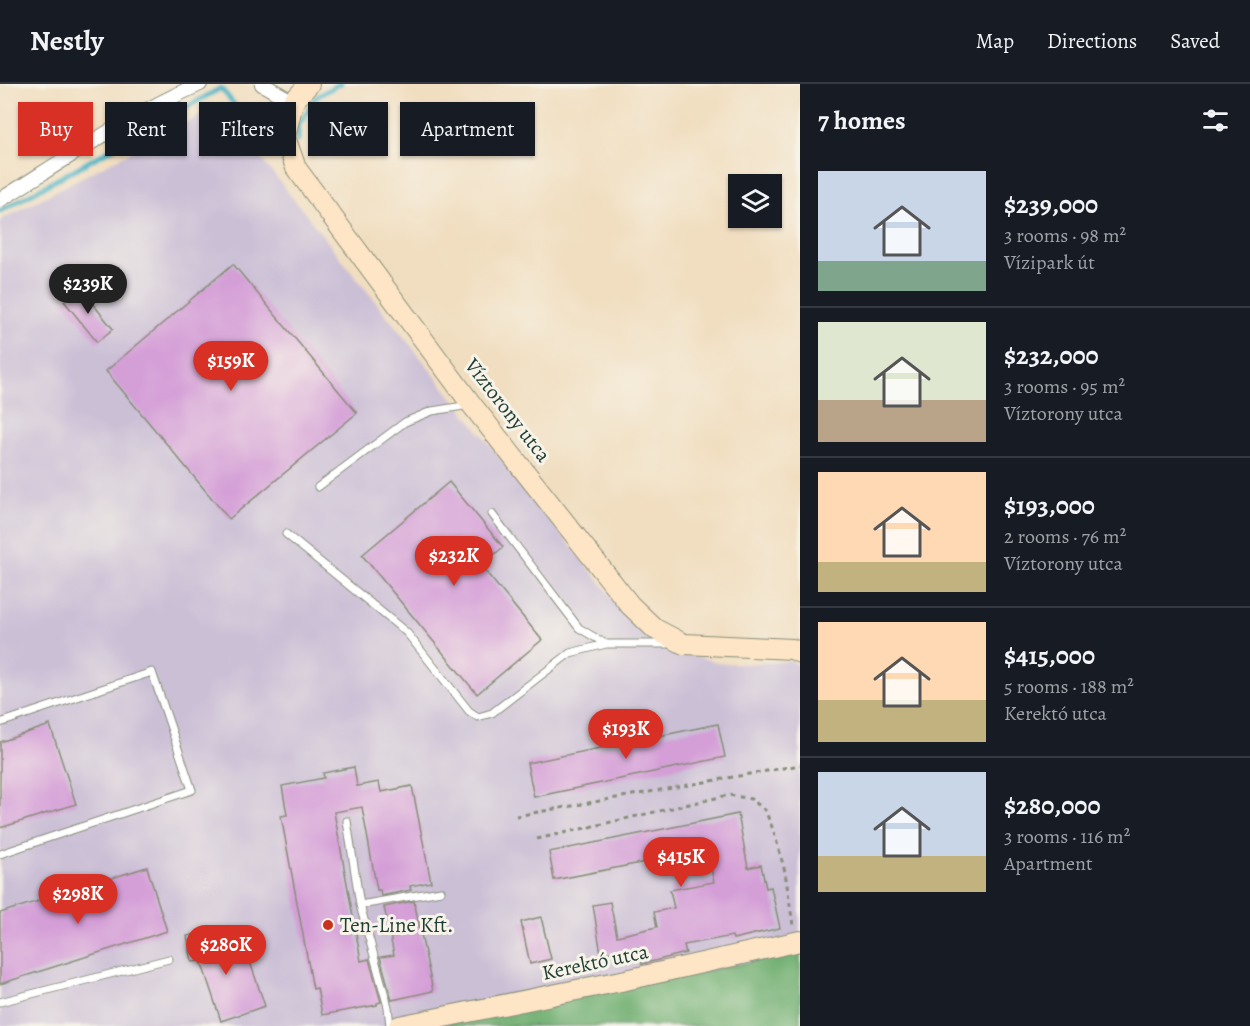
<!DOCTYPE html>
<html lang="en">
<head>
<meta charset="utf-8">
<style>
  :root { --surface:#171b24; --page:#20242c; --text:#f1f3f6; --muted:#9ea1a6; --line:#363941; --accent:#d93025 }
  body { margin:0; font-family:Alegreya,serif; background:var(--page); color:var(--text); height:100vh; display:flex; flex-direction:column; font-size:22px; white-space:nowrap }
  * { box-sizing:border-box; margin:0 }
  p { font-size:20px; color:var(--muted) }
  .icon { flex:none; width:33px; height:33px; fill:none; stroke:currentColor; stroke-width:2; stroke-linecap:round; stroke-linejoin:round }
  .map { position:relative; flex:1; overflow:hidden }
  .panel { display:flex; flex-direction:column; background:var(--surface); width:450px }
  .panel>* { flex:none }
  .banner { position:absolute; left:18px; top:18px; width:570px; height:54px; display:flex; gap:12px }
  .controls { position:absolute; left:728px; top:90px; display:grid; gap:12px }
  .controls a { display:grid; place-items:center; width:54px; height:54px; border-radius:0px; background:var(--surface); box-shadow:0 2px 4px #0004; font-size:30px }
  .price { position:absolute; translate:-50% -51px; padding:0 14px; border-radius:21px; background:var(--accent); color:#fff; font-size:20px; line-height:39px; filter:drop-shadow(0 2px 3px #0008) }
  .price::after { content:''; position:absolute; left:50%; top:36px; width:18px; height:14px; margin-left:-9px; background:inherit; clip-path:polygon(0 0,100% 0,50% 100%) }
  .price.current { background:#222; color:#fff }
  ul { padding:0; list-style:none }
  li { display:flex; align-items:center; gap:18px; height:150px; padding:0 18px }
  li+li { border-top:2px solid var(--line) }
  li span { display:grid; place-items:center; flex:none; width:168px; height:120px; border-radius:0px; color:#555 }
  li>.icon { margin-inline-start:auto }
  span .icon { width:72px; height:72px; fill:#fffc; stroke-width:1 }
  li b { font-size:26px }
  h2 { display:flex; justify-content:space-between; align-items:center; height:72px; padding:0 18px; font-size:26px }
  .chip { padding:0 21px; border-radius:0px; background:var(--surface); box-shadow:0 2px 4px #0004; font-size:21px; line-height:54px }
  .chip.current { background:var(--accent); color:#fff }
  header { display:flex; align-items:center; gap:36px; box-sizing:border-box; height:84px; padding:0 30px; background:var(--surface); border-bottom:2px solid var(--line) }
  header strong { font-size:28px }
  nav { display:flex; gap:33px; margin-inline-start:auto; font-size:21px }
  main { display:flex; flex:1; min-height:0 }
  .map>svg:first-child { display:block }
  .industrial { fill:#cbbfd6 }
  .forest { fill:#6eae70; stroke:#467652; stroke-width:1.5 }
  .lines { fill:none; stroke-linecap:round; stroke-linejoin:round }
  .stream { stroke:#48b3c5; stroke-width:5 }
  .building { fill:#d49ed7 }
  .lane-casing { stroke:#888e7a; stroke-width:9 }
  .street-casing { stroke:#888e7a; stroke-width:16 }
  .secondary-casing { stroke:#888e7a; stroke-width:22 }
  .path { stroke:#888e7a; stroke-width:3; stroke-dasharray:4.5 4.5; stroke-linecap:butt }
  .lane { stroke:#fff; stroke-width:7 }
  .street { stroke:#fff; stroke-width:14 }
  .secondary { stroke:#fde5c5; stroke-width:20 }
  .poi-dot { fill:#c8321e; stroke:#f7f3e8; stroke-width:2 }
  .labels { text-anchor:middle; stroke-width:6; stroke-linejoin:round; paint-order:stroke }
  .street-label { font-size:21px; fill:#1f3d34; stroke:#f7f3e8 }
  .poi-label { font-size:21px; fill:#1f3d34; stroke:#f7f3e8; text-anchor:start }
</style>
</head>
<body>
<header>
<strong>Nestly</strong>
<nav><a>Map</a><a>Directions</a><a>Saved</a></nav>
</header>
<main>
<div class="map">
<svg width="800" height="942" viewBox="0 0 800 942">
  <rect width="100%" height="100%" fill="#f7f3e8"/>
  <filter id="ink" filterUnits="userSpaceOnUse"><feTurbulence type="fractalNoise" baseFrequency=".0167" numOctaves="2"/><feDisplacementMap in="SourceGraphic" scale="12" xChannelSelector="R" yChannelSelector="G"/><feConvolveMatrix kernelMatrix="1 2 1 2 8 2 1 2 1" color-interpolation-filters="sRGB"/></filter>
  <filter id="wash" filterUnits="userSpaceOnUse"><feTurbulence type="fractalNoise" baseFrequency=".008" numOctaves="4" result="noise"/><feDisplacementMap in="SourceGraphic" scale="24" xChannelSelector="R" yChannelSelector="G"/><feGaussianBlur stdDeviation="1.35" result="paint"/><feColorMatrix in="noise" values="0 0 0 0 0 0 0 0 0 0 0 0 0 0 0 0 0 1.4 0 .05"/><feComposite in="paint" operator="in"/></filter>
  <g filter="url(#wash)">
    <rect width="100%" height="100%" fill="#f1dec0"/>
    <!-- industrial -->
    <path class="industrial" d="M 219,22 L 616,518 L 647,547 L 689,570 L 719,579 L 746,580 L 791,577 L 800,582 L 800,868 L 434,942 L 0,942 L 0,136 Z"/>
    <!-- forest -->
    <path class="forest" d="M 800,868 L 800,942 L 434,942 Z"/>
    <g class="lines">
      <!-- stream -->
      <path class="stream" d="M 298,56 L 299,41 L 315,14 L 335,2 L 341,0
        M 0,127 L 221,4 L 268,62 L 271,62"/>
    </g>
    <g id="blocks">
      <!-- building -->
      <path class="building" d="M 233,180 L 357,329 L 229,435 L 106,287 Z
        M 80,204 L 113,245 L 97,258 L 64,217 Z
        M 449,398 L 503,463 L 481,482 L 542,556 L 477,610 L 362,471 Z
        M 718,640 L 725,673 L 534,713 L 527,679 Z
        M 50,641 L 76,720 L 0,744 L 0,658 Z
        M 354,683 L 357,702 L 379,698 L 381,708 L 412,702 L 431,798 L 410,802 L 411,806 L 381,812 L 380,806 L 377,806 L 362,723 L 334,728 L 361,877 L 369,875 L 381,918 L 377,919 L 377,921 L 322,931 L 317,904 L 313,905 L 281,732 L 287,731 L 282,702 L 324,694 L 323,689 Z
        M 738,730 L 748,784 L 761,781 L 766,804 L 771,803 L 780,844 L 733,855 L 732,852 L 684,861 L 686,869 L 642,880 L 638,863 L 601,870 L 593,821 L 610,818 L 617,852 L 657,843 L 654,828 L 674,824 L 670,806 L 714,798 L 707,766 L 554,796 L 549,768 Z
        M 147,783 L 167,847 L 0,900 L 0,829 Z
        M 414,817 L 433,907 L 392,916 L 380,873 L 394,871 L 384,823 Z
        M 541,833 L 551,875 L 530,880 L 521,838 Z
        M 221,845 L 228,879 L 248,872 L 265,922 L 221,937 L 201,877 L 192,878 L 187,852 Z"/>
    </g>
  </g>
  <g filter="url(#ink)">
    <use href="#blocks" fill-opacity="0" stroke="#888e7a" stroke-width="1.5"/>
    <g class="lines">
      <!-- lane casing -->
      <g class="lane-casing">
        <path id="lane" d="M 318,403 L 405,338 L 432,327 L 470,321
          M 492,430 L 579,544 L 606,560
          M 286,450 L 407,549 L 469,627 L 478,633 L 492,629 L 570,569 L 606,560 L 670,560
          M 0,639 L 152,588 L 192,706 L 0,770
          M 347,737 L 360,821 L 388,923 L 390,942
          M 360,821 L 441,807
          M 0,918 L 169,875"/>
      </g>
      <!-- street casing -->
      <g class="street-casing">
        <path id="street" d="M 262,0 L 293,18
          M 0,116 C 64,76 131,30 200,0"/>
      </g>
      <!-- secondary casing -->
      <g class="secondary-casing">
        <path id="secondary" d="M 309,0 L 293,18 L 285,53 L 296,84 L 472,321 L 630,521 L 655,545 L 684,560 L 792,565 L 800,569
          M 399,942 L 626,896 L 800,857"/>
      </g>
      <!-- path -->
      <path class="path" d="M 516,732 L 800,681
        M 537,755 L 729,711 L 751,715 L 765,726 L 774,748 L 785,788 L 793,841"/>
      <!-- lane -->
      <use href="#lane" class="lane"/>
      <!-- street -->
      <use href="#street" class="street"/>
      <!-- secondary -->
      <use href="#secondary" class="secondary"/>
    </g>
  </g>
  <!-- markers -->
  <circle class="poi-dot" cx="328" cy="841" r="6"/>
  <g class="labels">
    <!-- street labels -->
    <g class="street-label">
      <text transform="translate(508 326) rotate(52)" y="7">Víztorony utca</text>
      <text transform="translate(595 878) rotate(-12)" y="7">Kerektó utca</text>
    </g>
    <!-- poi labels -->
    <g class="poi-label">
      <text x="340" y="848">Ten-Line Kft.</text>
    </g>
  </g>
</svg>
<div class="controls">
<a><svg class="icon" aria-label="layers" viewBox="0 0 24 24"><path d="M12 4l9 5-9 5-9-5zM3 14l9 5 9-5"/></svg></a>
</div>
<b class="price current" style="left:88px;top:231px">$239K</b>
<b class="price" style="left:231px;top:308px">$159K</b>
<b class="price" style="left:454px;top:503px">$232K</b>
<b class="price" style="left:626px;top:676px">$193K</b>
<b class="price" style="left:681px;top:804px">$415K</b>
<b class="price" style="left:78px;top:841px">$298K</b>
<b class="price" style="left:226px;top:892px">$280K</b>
<div class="banner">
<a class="chip current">Buy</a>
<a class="chip">Rent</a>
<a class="chip">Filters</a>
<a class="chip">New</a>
<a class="chip">Apartment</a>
</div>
</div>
<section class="panel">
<h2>7 homes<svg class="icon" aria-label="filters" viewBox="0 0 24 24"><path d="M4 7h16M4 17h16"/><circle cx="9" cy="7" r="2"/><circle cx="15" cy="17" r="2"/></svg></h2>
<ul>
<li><span style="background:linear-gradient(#c9d6e8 75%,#7fa58c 0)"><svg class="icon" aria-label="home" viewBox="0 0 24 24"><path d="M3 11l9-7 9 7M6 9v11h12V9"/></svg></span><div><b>$239,000</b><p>3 rooms · 98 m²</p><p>Vízipark út</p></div></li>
<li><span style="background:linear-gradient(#dfe7d0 65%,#b9a48a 0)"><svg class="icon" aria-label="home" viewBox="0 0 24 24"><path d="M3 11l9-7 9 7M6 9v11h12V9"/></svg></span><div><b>$232,000</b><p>3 rooms · 95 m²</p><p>Víztorony utca</p></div></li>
<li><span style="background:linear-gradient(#ffd9b3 75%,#c2b280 0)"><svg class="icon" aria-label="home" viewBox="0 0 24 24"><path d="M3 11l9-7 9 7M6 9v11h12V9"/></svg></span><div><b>$193,000</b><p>2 rooms · 76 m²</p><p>Víztorony utca</p></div></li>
<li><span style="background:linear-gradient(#ffd9b3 65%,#c2b280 0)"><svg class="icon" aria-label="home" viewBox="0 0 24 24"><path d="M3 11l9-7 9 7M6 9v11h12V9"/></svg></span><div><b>$415,000</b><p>5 rooms · 188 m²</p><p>Kerektó utca</p></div></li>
<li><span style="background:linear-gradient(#c9d6e8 70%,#c2b280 0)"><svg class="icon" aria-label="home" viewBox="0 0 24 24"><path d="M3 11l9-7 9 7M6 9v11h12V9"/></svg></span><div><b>$280,000</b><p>3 rooms · 116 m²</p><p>Apartment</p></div></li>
</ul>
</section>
</main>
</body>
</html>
